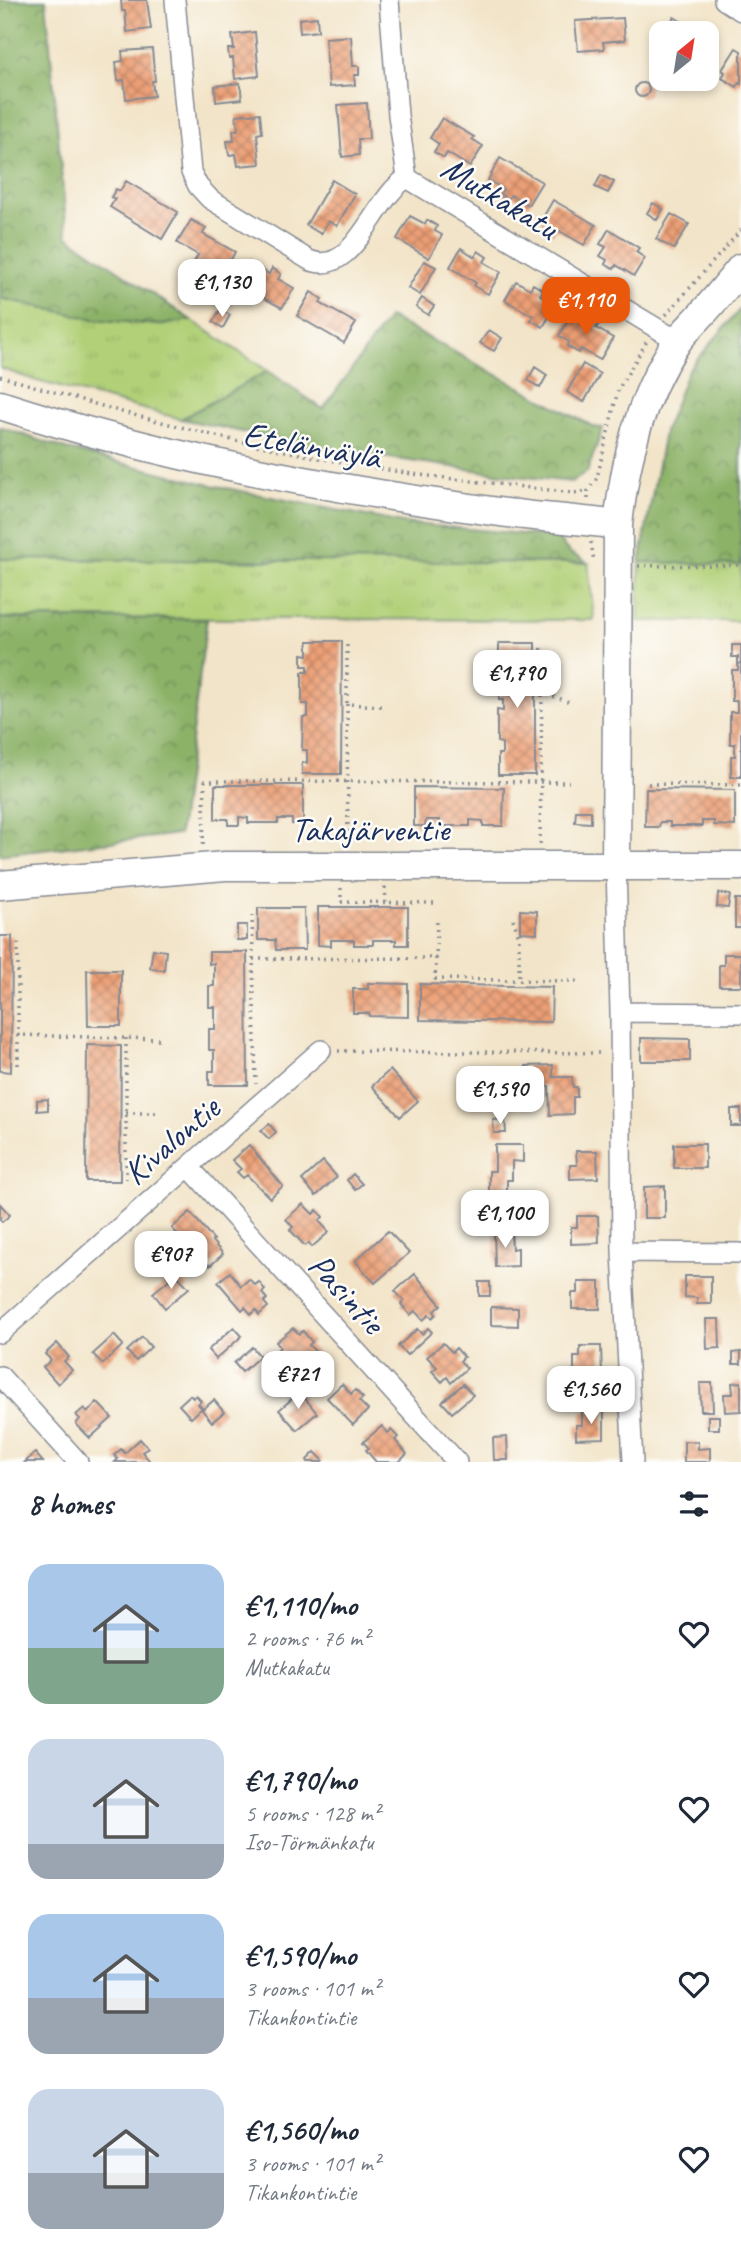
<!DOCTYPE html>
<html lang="en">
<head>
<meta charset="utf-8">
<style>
  :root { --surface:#fff; --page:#f2f2f3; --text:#1f2937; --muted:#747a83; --accent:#ea580c }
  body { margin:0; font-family:Caveat,sans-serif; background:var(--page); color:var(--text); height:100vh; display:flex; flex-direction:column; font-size:26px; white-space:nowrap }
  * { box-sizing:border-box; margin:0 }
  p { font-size:23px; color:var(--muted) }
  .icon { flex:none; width:38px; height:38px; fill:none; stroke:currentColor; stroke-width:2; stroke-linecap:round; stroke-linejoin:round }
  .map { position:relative; height:1462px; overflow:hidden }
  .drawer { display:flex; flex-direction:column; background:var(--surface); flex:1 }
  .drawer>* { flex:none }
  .needle { width:46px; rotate:30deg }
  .buttons { position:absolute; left:649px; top:21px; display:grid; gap:14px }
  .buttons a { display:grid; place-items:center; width:70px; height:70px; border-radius:14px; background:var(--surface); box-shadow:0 4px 10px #0003; font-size:35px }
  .price { position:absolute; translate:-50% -60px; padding:0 16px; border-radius:14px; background:#fff; color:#222; font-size:23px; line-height:46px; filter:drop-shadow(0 2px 4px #0008) }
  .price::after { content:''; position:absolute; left:50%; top:42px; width:21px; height:16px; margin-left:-10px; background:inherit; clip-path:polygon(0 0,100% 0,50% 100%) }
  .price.selected { background:var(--accent); color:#fff }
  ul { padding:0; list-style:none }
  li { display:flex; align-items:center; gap:21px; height:175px; padding:0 28px }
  li span { display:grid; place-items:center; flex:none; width:196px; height:140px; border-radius:21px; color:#555 }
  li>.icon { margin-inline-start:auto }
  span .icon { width:84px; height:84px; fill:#fffc; stroke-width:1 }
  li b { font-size:30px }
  h2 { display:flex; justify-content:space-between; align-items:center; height:84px; padding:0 28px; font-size:30px }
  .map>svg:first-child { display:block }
  .grass { fill:url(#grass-tufts); stroke:#66806a; stroke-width:2 }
  .forest { fill:url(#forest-crowns); stroke:#547063; stroke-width:2 }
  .building { fill:url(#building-cross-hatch) }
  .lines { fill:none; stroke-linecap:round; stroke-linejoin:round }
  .street-casing { stroke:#868a93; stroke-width:22 }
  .secondary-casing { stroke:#868a93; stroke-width:31 }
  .path { stroke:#868a93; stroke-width:3.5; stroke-dasharray:2 5; stroke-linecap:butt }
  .street { stroke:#fff; stroke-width:19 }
  .secondary { stroke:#fff; stroke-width:28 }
  .labels { text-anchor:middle; stroke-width:5; stroke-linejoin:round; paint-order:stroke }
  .street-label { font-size:35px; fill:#1b2f5e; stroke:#fdfcf7 }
</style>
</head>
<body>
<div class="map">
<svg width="741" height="1462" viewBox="0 0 741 1462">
  <defs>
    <pattern id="grass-tufts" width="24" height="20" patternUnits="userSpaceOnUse" patternTransform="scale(1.75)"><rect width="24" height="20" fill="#b1d077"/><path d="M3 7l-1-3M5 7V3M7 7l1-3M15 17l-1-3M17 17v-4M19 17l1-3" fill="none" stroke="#98b369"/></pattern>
    <pattern id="forest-crowns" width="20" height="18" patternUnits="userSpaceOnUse" patternTransform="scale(1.75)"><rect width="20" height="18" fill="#8cb268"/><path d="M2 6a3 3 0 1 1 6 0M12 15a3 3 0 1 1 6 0" fill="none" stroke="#729159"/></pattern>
    <pattern id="building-cross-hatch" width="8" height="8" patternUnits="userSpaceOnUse" patternTransform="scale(1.75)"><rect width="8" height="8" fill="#ec9f75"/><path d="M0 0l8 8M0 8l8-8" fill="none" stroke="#be8263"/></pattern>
  </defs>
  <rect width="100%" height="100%" fill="#fdfcf7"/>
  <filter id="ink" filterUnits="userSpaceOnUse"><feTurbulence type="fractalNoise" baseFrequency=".0143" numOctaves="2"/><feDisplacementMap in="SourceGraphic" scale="14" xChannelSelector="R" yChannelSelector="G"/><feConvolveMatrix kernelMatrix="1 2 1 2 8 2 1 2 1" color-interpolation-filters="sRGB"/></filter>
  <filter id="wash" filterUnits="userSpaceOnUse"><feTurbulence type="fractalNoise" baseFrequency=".00686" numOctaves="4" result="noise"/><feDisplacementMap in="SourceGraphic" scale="28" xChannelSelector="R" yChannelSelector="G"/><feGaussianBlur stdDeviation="1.57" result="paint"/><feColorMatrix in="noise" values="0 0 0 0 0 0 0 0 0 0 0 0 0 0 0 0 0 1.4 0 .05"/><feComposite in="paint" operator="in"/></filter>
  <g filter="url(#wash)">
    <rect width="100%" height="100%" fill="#f2e4c8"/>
    <!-- grass -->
    <path class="grass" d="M 0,298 L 94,319 L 158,325 L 191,320 L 268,371 L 181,419 L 37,381 L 0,368 Z
      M 0,559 L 588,563 L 594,620 L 0,618 Z
      M 640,562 L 741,565 L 741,621 L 638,621 Z"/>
    <!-- forest -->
    <path class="forest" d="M 0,0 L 46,0 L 67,236 L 191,320 L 158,325 L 94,319 L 0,298 Z
      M 741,308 L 741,565 L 640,562 L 664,432 L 688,370 Z
      M 389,317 L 594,427 L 603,428 L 587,472 L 572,482 L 516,476 L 320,448 L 181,419 L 268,371 L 323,409 Z
      M 0,427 L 69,450 L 216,486 L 402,523 L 556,537 L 569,552 L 588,563 L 0,559 Z
      M 0,618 L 207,619 L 179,834 L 0,855 Z"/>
    <g id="blocks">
      <!-- building -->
      <path class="building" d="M 121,0 L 147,0 L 151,29 L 127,32 L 125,11 L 122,11 Z
        M 317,17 L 318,31 L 300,33 L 299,19 Z
        M 674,17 L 701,33 L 663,33 Z
        M 623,18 L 625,40 L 603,42 L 604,49 L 578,51 L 575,21 Z
        M 255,32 L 259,76 L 235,79 L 233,58 L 229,58 L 228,49 L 234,49 L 232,35 Z
        M 351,36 L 353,66 L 359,66 L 359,75 L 354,75 L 355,85 L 329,87 L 325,38 Z
        M 736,48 L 741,51 L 741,84 L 739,83 L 737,87 L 722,78 L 725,72 L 722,70 Z
        M 152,49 L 155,81 L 152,81 L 154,96 L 126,99 L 124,80 L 118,81 L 116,62 L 123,61 L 122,51 Z
        M635 90a7 7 0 1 1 14 0a7 7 0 1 1-14 0Z
        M 240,83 L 242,99 L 216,102 L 215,86 Z
        M 367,103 L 369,139 L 358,139 L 359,155 L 342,157 L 338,105 Z
        M 260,113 L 262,133 L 257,134 L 260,164 L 238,166 L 236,154 L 229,155 L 227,141 L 234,141 L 233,130 L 238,130 L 236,115 Z
        M 442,118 L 474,137 L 472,139 L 483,146 L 470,167 L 447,153 L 444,158 L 434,152 L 439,144 L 430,138 Z
        M 500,158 L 542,182 L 528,205 L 511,195 L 508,199 L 500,194 L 503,189 L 488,180 Z
        M 601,175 L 614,182 L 608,193 L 595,187 Z
        M 332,180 L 355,194 L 337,226 L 328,221 L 321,234 L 306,225 Z
        M 126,181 L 178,212 L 162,239 L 110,207 L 115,199 L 111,197 L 116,189 L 120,191 Z
        M 553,200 L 596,225 L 584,245 L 556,229 L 553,234 L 546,230 L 549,226 L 541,221 Z
        M 653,203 L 663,209 L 657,220 L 647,213 Z
        M 671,214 L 689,224 L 674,249 L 656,239 Z
        M 410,216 L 425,224 L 427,220 L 437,226 L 435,231 L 442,235 L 429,258 L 397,239 Z
        M 191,220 L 206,228 L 203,234 L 235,252 L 227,267 L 220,263 L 211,278 L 191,267 L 198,255 L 177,243 Z
        M 609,229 L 639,248 L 636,252 L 645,258 L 634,276 L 616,265 L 614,269 L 605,264 L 607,260 L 600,256 L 606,247 L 600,244 Z
        M 461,248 L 475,257 L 478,251 L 487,257 L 484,262 L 501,272 L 488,294 L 474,286 L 476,283 L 450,267 Z
        M 424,261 L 436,267 L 420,295 L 408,288 Z
        M 249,262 L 269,274 L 272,268 L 281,274 L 278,279 L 294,288 L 282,308 L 236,283 Z
        M 516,281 L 530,289 L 533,284 L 543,290 L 540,295 L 556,305 L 543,327 L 531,320 L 533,316 L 505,300 Z
        M 311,292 L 322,299 L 320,303 L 356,323 L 344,343 L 297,316 Z
        M 422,298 L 434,306 L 428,315 L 416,307 Z
        M 220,310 L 230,315 L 223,328 L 213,322 Z
        M 572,314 L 587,323 L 590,319 L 599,324 L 596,328 L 613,338 L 600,360 L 581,349 L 579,353 L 567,346 L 569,342 L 559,336 Z
        M 489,330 L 502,338 L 494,351 L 480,343 Z
        M 583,364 L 600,374 L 584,402 L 567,392 Z
        M 535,367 L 547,375 L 540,388 L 528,380 Z
        M 308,641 L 342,641 L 341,774 L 302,774 L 302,763 L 307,763 L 307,750 L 302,750 L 303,717 L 308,717 L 308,704 L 302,704 L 302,672 L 308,672 L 308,666 L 302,666 L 302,654 L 308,655 Z
        M 499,643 L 535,643 L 535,775 L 498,775 L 498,754 L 502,754 L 502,743 L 497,742 L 497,710 L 503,711 L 503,700 L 499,700 L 499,668 L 505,668 L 505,656 L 499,656 Z
        M 732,645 L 741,645 L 741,777 L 731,777 L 731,756 L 735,756 L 735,744 L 730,744 L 730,712 L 737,712 L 737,701 L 732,701 L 732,670 L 738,670 L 738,657 L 732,657 Z
        M 215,785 L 303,785 L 303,824 L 292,824 L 292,819 L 278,819 L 278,823 L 248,823 L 248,818 L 239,817 L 239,825 L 228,825 L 228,819 L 215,819 Z
        M 414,787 L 504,788 L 503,826 L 483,826 L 483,821 L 470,820 L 470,826 L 440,826 L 440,820 L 426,820 L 425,826 L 414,826 Z
        M 646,789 L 735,790 L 735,826 L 714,825 L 714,821 L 702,821 L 702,826 L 670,826 L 670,822 L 660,822 L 659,827 L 645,827 Z
        M 576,811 L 591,811 L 591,823 L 575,822 Z
        M 718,893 L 730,895 L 728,908 L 717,907 Z
        M 735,899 L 741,899 L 741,928 L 735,928 Z
        M 318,907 L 408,907 L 408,945 L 396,945 L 396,940 L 373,940 L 373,945 L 354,945 L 354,940 L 331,940 L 331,946 L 318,945 Z
        M 258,908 L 304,908 L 305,950 L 276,950 L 275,940 L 258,940 Z
        M 520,910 L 537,911 L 537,933 L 520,932 Z
        M 237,925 L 247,925 L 247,940 L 237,940 Z
        M 0,936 L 12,936 L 11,1072 L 0,1071 Z
        M 153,949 L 166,951 L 164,970 L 150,968 Z
        M 209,952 L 247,952 L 248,1085 L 209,1085 L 209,1071 L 214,1071 L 214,1050 L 209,1050 L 209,1029 L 215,1029 L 215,1007 L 209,1007 L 209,986 L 214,986 L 214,963 L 209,964 Z
        M 724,954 L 741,954 L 741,986 L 719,986 L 719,965 L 724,965 Z
        M 87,970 L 121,970 L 121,1026 L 88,1026 Z
        M 368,983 L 408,984 L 408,1017 L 369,1016 L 369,1013 L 353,1013 L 353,989 L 368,989 Z
        M 420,984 L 552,987 L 551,1022 L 420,1020 Z
        M 641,1038 L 690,1039 L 690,1061 L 641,1061 Z
        M 87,1045 L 121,1046 L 120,1181 L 86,1181 Z
        M 553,1065 L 553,1077 L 572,1077 L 573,1087 L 577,1087 L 577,1097 L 573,1097 L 573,1114 L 550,1115 L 549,1086 L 527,1086 L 526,1066 Z
        M 390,1070 L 418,1101 L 400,1117 L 372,1086 Z
        M 48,1099 L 48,1110 L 37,1111 L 37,1100 Z
        M 731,1109 L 741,1109 L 741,1126 L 731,1126 Z
        M 505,1119 L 506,1133 L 494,1133 L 493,1120 Z
        M 269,1124 L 276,1132 L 269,1139 L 261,1131 Z
        M 674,1144 L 705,1144 L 705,1168 L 674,1168 Z
        M 249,1145 L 283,1186 L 270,1198 L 247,1175 L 243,1178 L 237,1172 L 241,1169 L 232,1160 Z
        M 495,1145 L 523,1145 L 523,1162 L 512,1161 L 512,1180 L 507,1180 L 507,1192 L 489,1192 L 489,1171 L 495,1171 Z
        M 576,1151 L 597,1151 L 598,1178 L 570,1179 L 570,1165 L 577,1165 Z
        M 323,1161 L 337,1177 L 316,1196 L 302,1180 Z
        M 353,1174 L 362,1184 L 355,1190 L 347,1180 Z
        M 665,1186 L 665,1218 L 644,1218 L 644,1187 Z
        M 0,1204 L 10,1215 L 2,1222 L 0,1220 Z
        M 303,1204 L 313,1214 L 317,1210 L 323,1217 L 319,1221 L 329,1232 L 312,1247 L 309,1243 L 305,1246 L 290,1230 L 293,1227 L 286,1219 Z
        M 190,1212 L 214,1240 L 212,1241 L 223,1254 L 210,1266 L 199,1253 L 196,1256 L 172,1228 Z
        M 577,1216 L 598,1216 L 599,1243 L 571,1244 L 571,1227 L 577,1227 Z
        M 494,1230 L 511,1230 L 512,1249 L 518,1248 L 518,1266 L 495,1267 Z
        M 388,1231 L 409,1253 L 375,1283 L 355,1261 Z
        M 230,1272 L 241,1286 L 249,1279 L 255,1285 L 259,1282 L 265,1290 L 262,1293 L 267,1299 L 264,1302 L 268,1307 L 259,1315 L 256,1310 L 251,1314 L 245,1307 L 242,1310 L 218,1282 Z
        M 176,1274 L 189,1288 L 165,1308 L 153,1293 Z
        M 415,1274 L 441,1305 L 434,1311 L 436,1314 L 432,1318 L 429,1315 L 423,1320 L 415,1311 L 410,1315 L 401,1304 L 404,1301 L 395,1291 Z
        M 685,1276 L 711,1276 L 711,1304 L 697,1304 L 697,1298 L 685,1297 Z
        M 479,1282 L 490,1282 L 490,1296 L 479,1296 Z
        M 578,1282 L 600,1282 L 600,1309 L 572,1309 L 572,1293 L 578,1293 Z
        M 491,1307 L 518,1308 L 518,1326 L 491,1325 Z
        M 706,1319 L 719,1319 L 720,1348 L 707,1349 Z
        M 234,1327 L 242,1336 L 216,1359 L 208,1350 Z
        M 293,1328 L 299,1334 L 303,1331 L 312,1342 L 309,1345 L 321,1358 L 304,1373 L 299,1368 L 296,1370 L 278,1349 L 280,1347 L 276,1342 Z
        M 428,1328 L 432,1332 L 407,1355 L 398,1346 L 417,1329 L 422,1334 Z
        M 114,1335 L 123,1345 L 103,1364 L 93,1354 Z
        M 142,1337 L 151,1347 L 136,1361 L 127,1351 Z
        M 57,1343 L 69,1357 L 64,1361 L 72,1370 L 58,1384 L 43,1367 L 51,1360 L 45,1354 Z
        M 443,1343 L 452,1352 L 456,1348 L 464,1357 L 460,1361 L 467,1368 L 451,1383 L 447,1377 L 442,1382 L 432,1371 L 437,1367 L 427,1357 Z
        M 580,1346 L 601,1346 L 602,1373 L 574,1374 L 574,1357 L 580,1357 Z
        M 252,1347 L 260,1356 L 242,1372 L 234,1363 Z
        M 741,1352 L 741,1364 L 733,1364 L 733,1353 Z
        M 741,1382 L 741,1411 L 725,1412 L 724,1394 L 733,1394 L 732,1383 Z
        M 700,1383 L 712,1383 L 713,1411 L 701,1411 Z
        M 342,1384 L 351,1394 L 355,1390 L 363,1398 L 359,1401 L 368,1410 L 353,1425 L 327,1398 Z
        M 463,1384 L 473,1395 L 452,1413 L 442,1402 Z
        M 300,1392 L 317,1413 L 297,1430 L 279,1410 Z
        M 190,1395 L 193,1398 L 196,1395 L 201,1401 L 198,1404 L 202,1408 L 191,1418 L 179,1405 Z
        M 214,1400 L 224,1412 L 212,1422 L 202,1410 Z
        M 97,1402 L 112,1418 L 90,1438 L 76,1424 L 80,1419 L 76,1415 L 84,1408 L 88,1412 Z
        M 582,1411 L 604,1411 L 604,1438 L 576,1439 L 576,1425 L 582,1425 Z
        M 708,1416 L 719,1416 L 719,1429 L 708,1429 Z
        M 382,1426 L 388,1433 L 391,1430 L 398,1437 L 395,1440 L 407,1454 L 399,1462 L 376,1462 L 366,1450 L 369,1448 L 363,1442 Z
        M 507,1437 L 508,1460 L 494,1460 L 493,1438 Z
        M 140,1439 L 148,1448 L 142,1452 L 149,1460 L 147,1462 L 115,1462 L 118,1459 L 114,1455 L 121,1449 L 125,1453 Z
        M 684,1441 L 698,1442 L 698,1449 L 710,1448 L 710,1462 L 684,1462 Z
        M 315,1452 L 323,1460 L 321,1462 L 308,1462 L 307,1460 Z
        M 35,1453 L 43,1462 L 25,1462 Z"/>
    </g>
  </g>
  <g filter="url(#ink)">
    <use href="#blocks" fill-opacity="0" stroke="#868a93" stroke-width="2"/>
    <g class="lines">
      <!-- street casing -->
      <g class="street-casing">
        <path id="street" d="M 175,0 L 191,172 L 198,186 L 210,199 L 309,260 C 354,279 373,198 407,178
          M 389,0 L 398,115 L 407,178 L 678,341
          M 724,0 L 741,11
          M 616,866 L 620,1012 L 622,1252 L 633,1462
          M 620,1012 L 741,1013
          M 189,1167 L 457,1462
          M 622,1252 L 741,1253
          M 0,1333 L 321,1050
          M 0,1376 L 78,1462"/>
      </g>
      <!-- secondary casing -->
      <g class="secondary-casing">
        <path id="secondary" d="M 0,405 C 160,457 325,488 492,511 C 534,517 576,519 618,525
          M 616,866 L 618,525 C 625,460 640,397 677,342 C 684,332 694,323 702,314 C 716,299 728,284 741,268
          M 0,885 L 225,866 L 741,866"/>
      </g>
      <!-- path -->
      <path class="path" d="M 666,315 L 741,230
        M 0,376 L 122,412 L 236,441 L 329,460 L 412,474 L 574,493 L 588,491
        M 588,499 L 588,491 L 597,478 L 618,390 L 647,341
        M 591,542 L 594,562
        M 638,566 L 741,565
        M 347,645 L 347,704 L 381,706
        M 541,648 L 542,692 L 572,703
        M 347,704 L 348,845
        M 648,784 L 741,785
        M 540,844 L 542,692
        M 203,845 L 205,781 L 569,782
        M 385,887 L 386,902
        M 341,888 L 341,902 L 436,903
        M 252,915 L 256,1084
        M 513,919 L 519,937 L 519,981
        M 18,943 L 18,1035 L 160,1039
        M 436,958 L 435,979 L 577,981
        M 253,959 L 436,958 L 437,918
        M 18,1035 L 18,1069
        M 126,1038 L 126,1179
        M 338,1051 L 603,1053
        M 126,1113 L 159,1113"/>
      <!-- street -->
      <use href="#street" class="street"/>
      <!-- secondary -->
      <use href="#secondary" class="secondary"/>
    </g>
  </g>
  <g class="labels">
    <!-- street labels -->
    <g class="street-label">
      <text transform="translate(500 197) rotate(31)" y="12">Mutkakatu</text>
      <text transform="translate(312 445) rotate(10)" y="12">Etelänväylä</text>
      <text x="370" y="841">Takajärventie</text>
      <text transform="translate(171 1140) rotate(-41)" y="12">Kivalontie</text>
      <text transform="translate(347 1293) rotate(48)" y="12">Pasintie</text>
    </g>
  </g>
</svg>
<div class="buttons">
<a><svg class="needle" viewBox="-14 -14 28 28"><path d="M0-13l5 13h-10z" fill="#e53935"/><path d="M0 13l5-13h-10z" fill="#747a83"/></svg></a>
</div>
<b class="price" style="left:222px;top:319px">€1,130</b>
<b class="price selected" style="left:586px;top:337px">€1,110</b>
<b class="price" style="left:517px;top:710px">€1,790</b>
<b class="price" style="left:500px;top:1126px">€1,590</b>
<b class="price" style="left:505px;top:1250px">€1,100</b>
<b class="price" style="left:171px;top:1291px">€907</b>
<b class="price" style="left:298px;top:1411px">€721</b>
<b class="price" style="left:591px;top:1426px">€1,560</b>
</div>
<section class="drawer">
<h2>8 homes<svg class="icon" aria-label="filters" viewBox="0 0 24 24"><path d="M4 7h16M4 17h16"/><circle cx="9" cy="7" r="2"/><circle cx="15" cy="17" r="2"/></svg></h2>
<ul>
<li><span style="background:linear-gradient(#a9c7e8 60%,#7fa58c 0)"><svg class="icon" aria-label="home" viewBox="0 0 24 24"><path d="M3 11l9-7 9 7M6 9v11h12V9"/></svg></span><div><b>€1,110/mo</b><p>2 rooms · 76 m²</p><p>Mutkakatu</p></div><svg class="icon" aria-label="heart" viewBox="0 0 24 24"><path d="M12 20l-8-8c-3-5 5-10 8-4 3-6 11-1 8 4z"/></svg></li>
<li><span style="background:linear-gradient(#c9d6e8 75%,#9aa5b1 0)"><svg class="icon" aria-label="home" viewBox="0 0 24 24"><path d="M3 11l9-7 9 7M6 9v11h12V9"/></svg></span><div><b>€1,790/mo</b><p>5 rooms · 128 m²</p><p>Iso-Törmänkatu</p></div><svg class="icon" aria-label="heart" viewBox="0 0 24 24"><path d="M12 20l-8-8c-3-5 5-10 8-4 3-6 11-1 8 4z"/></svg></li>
<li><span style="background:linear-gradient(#a9c7e8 60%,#9aa5b1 0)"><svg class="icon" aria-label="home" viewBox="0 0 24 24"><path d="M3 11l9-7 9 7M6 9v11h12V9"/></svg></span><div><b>€1,590/mo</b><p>3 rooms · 101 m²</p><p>Tikankontintie</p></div><svg class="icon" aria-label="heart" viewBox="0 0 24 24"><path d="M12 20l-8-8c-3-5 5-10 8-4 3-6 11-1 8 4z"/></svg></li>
<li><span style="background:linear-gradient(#c9d6e8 60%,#9aa5b1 0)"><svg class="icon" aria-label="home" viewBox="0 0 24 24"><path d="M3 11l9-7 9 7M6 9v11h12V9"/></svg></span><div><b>€1,560/mo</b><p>3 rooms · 101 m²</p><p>Tikankontintie</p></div><svg class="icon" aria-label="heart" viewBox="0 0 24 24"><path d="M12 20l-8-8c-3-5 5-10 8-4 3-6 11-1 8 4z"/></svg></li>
</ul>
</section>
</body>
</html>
